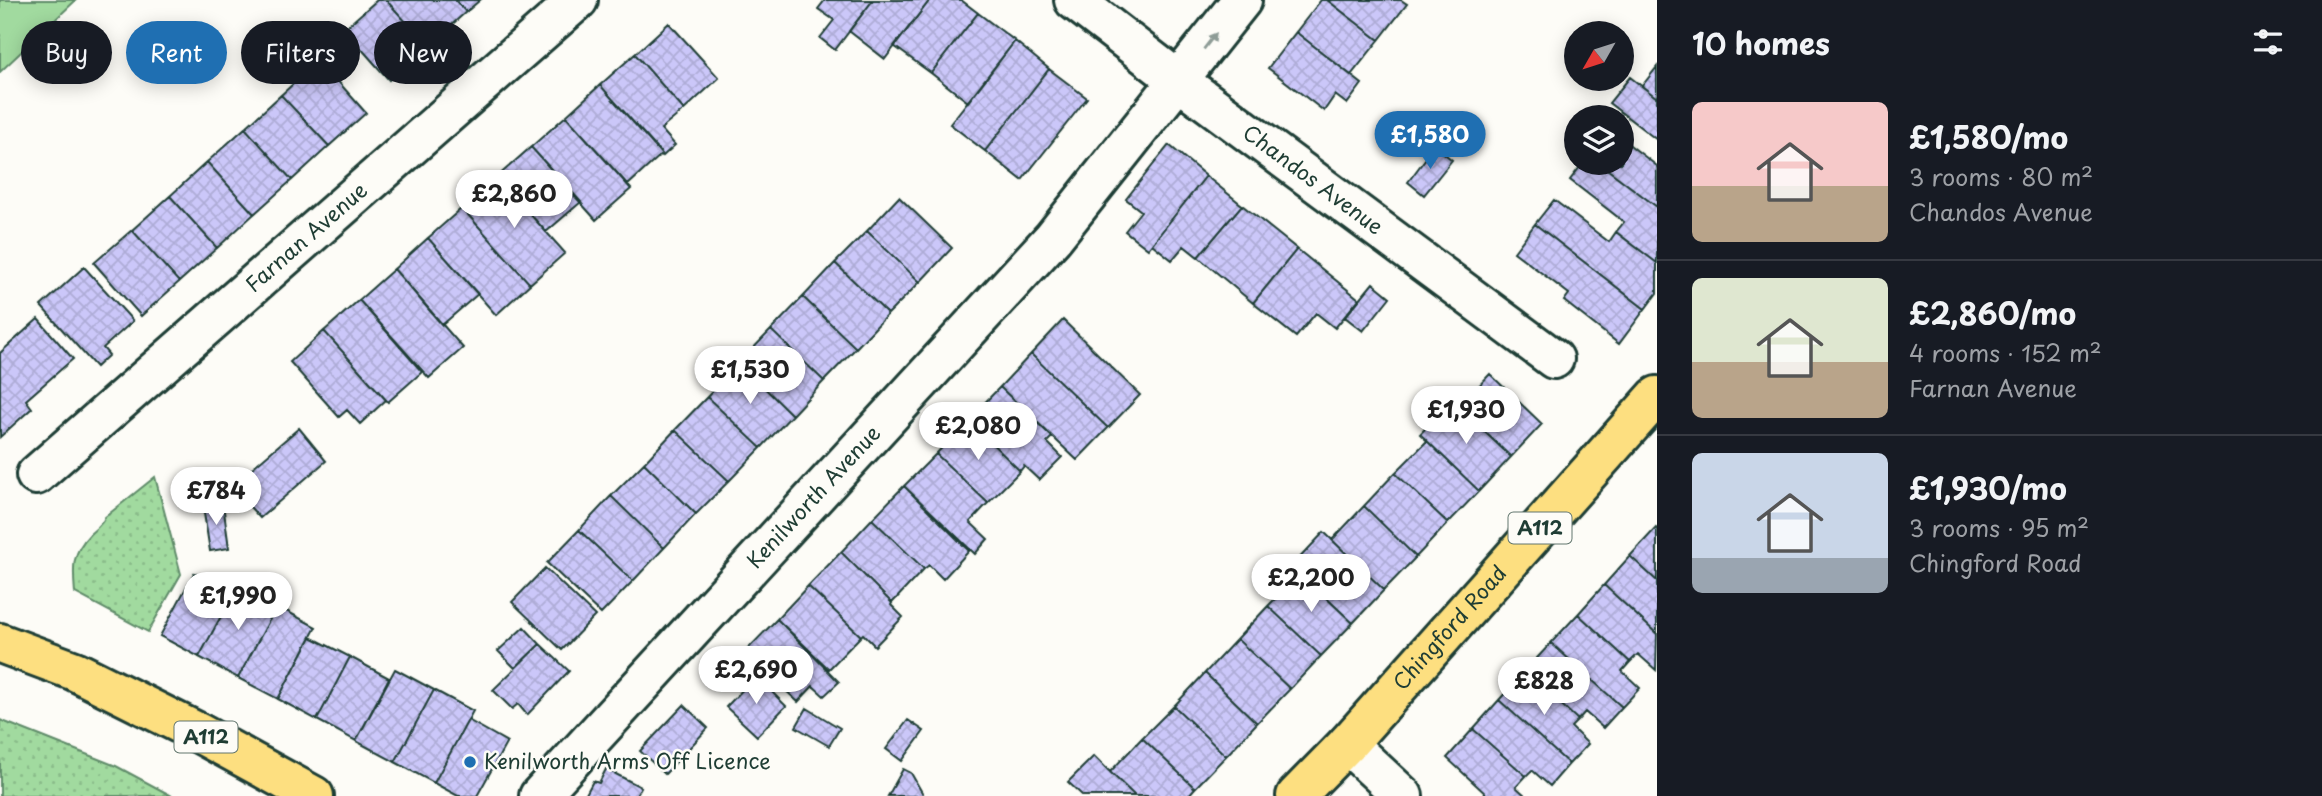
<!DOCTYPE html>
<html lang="en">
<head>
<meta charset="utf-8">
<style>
  :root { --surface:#171b24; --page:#20242c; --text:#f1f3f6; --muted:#9ea1a6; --line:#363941; --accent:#1f6fb2 }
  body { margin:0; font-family:"Playpen Sans",sans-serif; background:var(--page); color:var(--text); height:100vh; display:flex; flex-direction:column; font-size:26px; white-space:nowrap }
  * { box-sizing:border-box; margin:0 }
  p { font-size:23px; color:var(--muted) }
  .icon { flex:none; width:38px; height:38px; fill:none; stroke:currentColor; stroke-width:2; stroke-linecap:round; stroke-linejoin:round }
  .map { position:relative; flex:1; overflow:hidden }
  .panel { display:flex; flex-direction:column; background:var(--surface); width:665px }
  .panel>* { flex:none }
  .top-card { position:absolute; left:21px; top:21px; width:665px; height:63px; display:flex; gap:14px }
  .needle { width:46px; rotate:231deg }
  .controls { position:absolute; left:1564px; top:21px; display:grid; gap:14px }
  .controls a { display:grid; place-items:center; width:70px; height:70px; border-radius:50%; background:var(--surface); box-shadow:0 4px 18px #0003; font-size:35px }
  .price { position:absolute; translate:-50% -60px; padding:0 16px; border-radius:24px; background:#fff; color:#222; font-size:23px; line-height:46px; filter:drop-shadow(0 2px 4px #0008) }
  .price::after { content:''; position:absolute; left:50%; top:42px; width:21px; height:16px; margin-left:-10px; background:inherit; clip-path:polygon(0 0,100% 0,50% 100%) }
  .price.on { background:var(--accent); color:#fff }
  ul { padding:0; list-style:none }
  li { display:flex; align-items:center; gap:21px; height:175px; padding:0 35px }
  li+li { border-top:2px solid var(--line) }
  li span { display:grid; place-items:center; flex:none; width:196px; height:140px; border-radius:10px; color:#555 }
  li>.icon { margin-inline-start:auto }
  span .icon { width:84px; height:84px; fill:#fffc; stroke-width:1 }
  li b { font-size:30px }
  h2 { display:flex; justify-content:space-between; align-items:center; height:84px; padding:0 35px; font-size:30px }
  .chip { padding:0 24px; border-radius:32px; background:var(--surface); box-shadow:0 4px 18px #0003; font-size:24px; line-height:63px }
  .chip.on { background:var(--accent); color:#fff }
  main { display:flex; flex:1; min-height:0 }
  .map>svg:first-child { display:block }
  .grass { fill:url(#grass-dots); stroke:#608c6a; stroke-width:2 }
  .pitch { fill:#a1da9f; stroke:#608c6a; stroke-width:2 }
  .building { fill:url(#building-cross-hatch); stroke:#1f3d34; stroke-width:2 }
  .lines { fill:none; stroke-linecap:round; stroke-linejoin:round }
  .street-casing { stroke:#1f3d34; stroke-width:44 }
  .primary-casing { stroke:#1f3d34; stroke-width:44 }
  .street { stroke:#fdfcf7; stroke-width:38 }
  .primary { stroke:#fddf80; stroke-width:38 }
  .oneway { fill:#8e9c96 }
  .poi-dot { fill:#1f6fb2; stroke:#fdfcf7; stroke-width:2.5 }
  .labels { text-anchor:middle; stroke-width:5; stroke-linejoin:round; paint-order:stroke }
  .shield { fill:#fdfcf7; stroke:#62766e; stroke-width:2 }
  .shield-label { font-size:19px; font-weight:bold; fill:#1f3d34 }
  .street-label { font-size:21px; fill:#1f3d34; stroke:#fdfcf7 }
  .poi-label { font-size:21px; fill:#1f3d34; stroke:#fdfcf7; text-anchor:start }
</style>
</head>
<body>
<main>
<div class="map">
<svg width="1657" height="796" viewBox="0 0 1657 796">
  <defs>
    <pattern id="grass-dots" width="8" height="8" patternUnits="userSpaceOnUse" patternTransform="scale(1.75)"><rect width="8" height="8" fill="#a1da9f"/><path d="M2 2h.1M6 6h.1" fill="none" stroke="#8abc8a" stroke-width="1.8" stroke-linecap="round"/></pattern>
    <pattern id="building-cross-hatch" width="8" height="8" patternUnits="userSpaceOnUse" patternTransform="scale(1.75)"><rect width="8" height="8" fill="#cbc7f9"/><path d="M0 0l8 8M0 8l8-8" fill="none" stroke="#aeacd6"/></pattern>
  </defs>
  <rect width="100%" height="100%" fill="#fdfcf7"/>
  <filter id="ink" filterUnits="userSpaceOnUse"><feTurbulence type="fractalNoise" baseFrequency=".0143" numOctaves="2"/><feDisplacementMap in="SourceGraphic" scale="14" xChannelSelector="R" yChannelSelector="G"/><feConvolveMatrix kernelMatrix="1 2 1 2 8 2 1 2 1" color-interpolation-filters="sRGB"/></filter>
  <g filter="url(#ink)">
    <!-- grass -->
    <path class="grass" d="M 155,477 L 181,574 L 148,632 L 75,593 C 73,568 71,554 90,534 C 96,528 102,525 105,517 Z
      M 0,720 L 116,766 L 172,796 L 0,796 Z"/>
    <!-- pitch -->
    <path class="pitch" d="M 0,0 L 76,0 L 0,72 Z"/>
    <!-- building -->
    <path class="building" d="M 377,0 L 386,0 L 428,46 L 389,80 L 344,29 Z
      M 386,0 L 455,0 L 466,12 L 428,46 Z
      M 455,0 L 480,0 L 466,12 Z
      M 825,0 L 873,0 L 835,50 L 820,38 L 834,20 L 818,9 Z
      M 873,0 L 930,0 L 885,59 L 849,31 Z
      M 930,0 L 961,0 L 978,13 L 931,73 L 894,46 Z
      M 1321,0 L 1327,0 L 1379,40 L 1351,75 L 1296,32 Z
      M 1327,0 L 1401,0 L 1407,4 L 1379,40 Z
      M 978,13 L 1015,41 L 968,102 L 931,73 Z
      M 669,23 L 719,78 L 684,110 L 635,54 Z
      M 1296,32 L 1362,84 L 1347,104 L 1335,95 L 1324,111 L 1268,68 Z
      M 1015,41 L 1049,69 L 985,151 L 950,124 Z
      M 635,54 L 684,110 L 661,129 L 675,145 L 663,156 L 600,85 Z
      M 319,60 L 366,113 L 329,146 L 281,95 Z
      M 1657,67 L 1657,98 L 1642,86 Z
      M 1049,69 L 1087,98 L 1022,180 L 985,151 Z
      M 1630,77 L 1657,98 L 1657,140 L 1609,103 Z
      M 600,85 L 662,154 L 628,185 L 566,116 Z
      M 281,95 L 329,146 L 292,180 L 245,128 Z
      M 566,116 L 631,189 L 596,220 L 531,147 Z
      M 245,128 L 292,180 L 254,214 L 207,162 Z
      M 1622,139 L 1657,166 L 1657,207 L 1599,163 L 1622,163 Z
      M 1169,145 L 1206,176 L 1148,249 L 1125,231 L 1141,211 L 1126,199 Z
      M 1435,146 L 1452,160 L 1424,195 L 1408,182 Z
      M 531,147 L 581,202 L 546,232 L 497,177 Z
      M 207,162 L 254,214 L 217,248 L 170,196 Z
      M 1583,163 L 1599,163 L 1657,207 L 1657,263 L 1616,232 L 1624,222 L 1570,180 Z
      M 1206,176 L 1242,205 L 1198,257 L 1184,246 L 1172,260 L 1152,244 Z
      M 497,177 L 565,253 L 530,284 L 462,208 Z
      M 170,196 L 217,248 L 179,282 L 132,230 Z
      M 899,197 L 952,248 L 920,282 L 867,231 Z
      M 1554,200 L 1609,242 L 1616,232 L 1657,263 L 1657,293 L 1645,309 L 1535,224 Z
      M 1242,205 L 1297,249 L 1253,303 L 1198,257 Z
      M 462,208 L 530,284 L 496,315 L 428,238 Z
      M 1535,224 L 1645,309 L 1619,344 L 1564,301 L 1569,294 L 1514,252 Z
      M 132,230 L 179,282 L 141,316 L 94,263 Z
      M 867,231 L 920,282 L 888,314 L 835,263 Z
      M 428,238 L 478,294 L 442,325 L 394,269 Z
      M 1297,249 L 1359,299 L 1335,328 L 1316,313 L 1296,337 L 1253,303 Z
      M 835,263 L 888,314 L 856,348 L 803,297 Z
      M 84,267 L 133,321 L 103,348 L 109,355 L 96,367 L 41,306 Z
      M 394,269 L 463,348 L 429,378 L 359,300 Z
      M 1373,283 L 1390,297 L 1363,331 L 1345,317 Z
      M 803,297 L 856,348 L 824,381 L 771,330 Z
      M 359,300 L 422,372 L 388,402 L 324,331 Z
      M 38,319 L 73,359 L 26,400 L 32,408 L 0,437 L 0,353 Z
      M 1063,320 L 1140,395 L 1108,428 L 1031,354 Z
      M 771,330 L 824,381 L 792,415 L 739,363 Z
      M 324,331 L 386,400 L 360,424 L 347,410 L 339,417 L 290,362 Z
      M 1031,354 L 1108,428 L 1077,460 L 1000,387 Z
      M 739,363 L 792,415 L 761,448 L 707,397 Z
      M 1490,374 L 1542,424 L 1511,457 L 1459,407 Z
      M 1000,387 L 1052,437 L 1047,442 L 1062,457 L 1039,480 L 1024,466 L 1020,471 L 968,420 Z
      M 707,397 L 761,448 L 729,481 L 675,430 Z
      M 1452,401 L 1511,457 L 1479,491 L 1420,434 Z
      M 968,420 L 1020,471 L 988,503 L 936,454 Z
      M 299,428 L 326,461 L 260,518 L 231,486 Z
      M 675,430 L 729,481 L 696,514 L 644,463 Z
      M 1427,441 L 1479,491 L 1448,523 L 1395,473 Z
      M 936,454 L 988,503 L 970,522 L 988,539 L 975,554 L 904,486 Z
      M 644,463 L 696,514 L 664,548 L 611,496 Z
      M 1395,473 L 1448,523 L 1416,557 L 1364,506 Z
      M 904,486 L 969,551 L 943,579 L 929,565 L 924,569 L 872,519 Z
      M 611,496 L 664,548 L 633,581 L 579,530 Z
      M 223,504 L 229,548 L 210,551 L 203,507 Z
      M 1364,506 L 1416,557 L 1384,590 L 1332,540 Z
      M 872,519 L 924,569 L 892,603 L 841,552 Z
      M 1656,528 L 1657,529 L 1657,581 L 1630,556 Z
      M 579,530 L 633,581 L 601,614 L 547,563 Z
      M 1324,532 L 1384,590 L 1353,623 L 1292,566 Z
      M 841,552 L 892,603 L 891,605 L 903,617 L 875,646 L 863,634 L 861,636 L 808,586 Z
      M 1630,556 L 1657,581 L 1657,634 L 1604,585 Z
      M 545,568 L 595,616 L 562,650 L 512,602 Z
      M 194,573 L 233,594 L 199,657 L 160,636 Z
      M 1300,573 L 1353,623 L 1321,656 L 1268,606 Z
      M 238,585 L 277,606 L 238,678 L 199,657 Z
      M 1604,585 L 1657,634 L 1656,670 L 1638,654 L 1630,662 L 1578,614 Z
      M 808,586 L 861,636 L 829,669 L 777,619 Z
      M 277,606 L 316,627 L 278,699 L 238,678 Z
      M 1268,606 L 1321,656 L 1290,689 L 1237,639 Z
      M 1578,614 L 1630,662 L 1622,671 L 1640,688 L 1622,707 L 1551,643 Z
      M 777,619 L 839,682 L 824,696 L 813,686 L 798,702 L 745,652 Z
      M 524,627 L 540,644 L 515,668 L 498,651 Z
      M 311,637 L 350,657 L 317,720 L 278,699 Z
      M 1237,639 L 1290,689 L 1257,723 L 1205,673 Z
      M 1551,643 L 1622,707 L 1603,728 L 1585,712 L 1578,720 L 1525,671 Z
      M 540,644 L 569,671 L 527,715 L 518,704 L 512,709 L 493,690 Z
      M 350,657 L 389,678 L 356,741 L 317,720 Z
      M 395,669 L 434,690 L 395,762 L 356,741 Z
      M 1525,671 L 1578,720 L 1571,727 L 1588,744 L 1569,764 L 1499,700 Z
      M 1205,673 L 1257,723 L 1226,756 L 1174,706 Z
      M 756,676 L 786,706 L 757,736 L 726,707 Z
      M 434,690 L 473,711 L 434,783 L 395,762 Z
      M 1499,700 L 1569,764 L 1550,786 L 1532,770 L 1526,776 L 1473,729 Z
      M 684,705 L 708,728 L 665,774 L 640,751 Z
      M 1174,706 L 1226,756 L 1195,788 L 1142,738 Z
      M 807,708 L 840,728 L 829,746 L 796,727 Z
      M 468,720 L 507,742 L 477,796 L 458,796 L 434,783 Z
      M 908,720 L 924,731 L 902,761 L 886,749 Z
      M 1473,729 L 1526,776 L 1516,787 L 1526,796 L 1488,796 L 1447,758 Z
      M 1142,738 L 1195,788 L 1188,796 L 1135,796 L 1110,772 Z
      M 1094,756 L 1110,772 L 1135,796 L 1083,796 L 1068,782 Z
      M 606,769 L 641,787 L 636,796 L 585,796 L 593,781 L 599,783 Z
      M 903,769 L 911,773 L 924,796 L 888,796 Z"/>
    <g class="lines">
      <!-- street casing -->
      <g class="street-casing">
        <g id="street">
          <path id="s1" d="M 1074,0 L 1179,81 L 1554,359"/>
          <path id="s2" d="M 36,475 L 578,0"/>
          <path d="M 1347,744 L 1403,796"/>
          <path id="s3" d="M 539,796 L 1053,238 L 1242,0"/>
        </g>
      </g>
      <!-- primary casing -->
      <g class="primary-casing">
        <g id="primary">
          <path d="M 0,643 L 75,671 L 197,732 L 314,796"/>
          <path id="s4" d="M 1296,796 L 1347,744 L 1657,396"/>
        </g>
      </g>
      <!-- street -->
      <use href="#street" class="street"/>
      <!-- primary -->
      <use href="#primary" class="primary"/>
    </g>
    <!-- one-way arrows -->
    <defs><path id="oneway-solid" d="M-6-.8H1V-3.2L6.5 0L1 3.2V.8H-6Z" transform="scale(1.75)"/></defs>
    <use class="oneway" href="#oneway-solid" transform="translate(1210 41) rotate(-52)"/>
  </g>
  <!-- markers -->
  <circle class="poi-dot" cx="470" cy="762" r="7"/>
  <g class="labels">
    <!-- shield labels -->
    <g class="shield">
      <rect x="1508.5" y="512.5" width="63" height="31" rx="5"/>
      <rect x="174.5" y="721.5" width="63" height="31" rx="5"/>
    </g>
    <g class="shield-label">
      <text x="1540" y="535">A112</text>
      <text x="206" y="744">A112</text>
    </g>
    <!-- street labels -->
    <g class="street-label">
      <text dy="7" stroke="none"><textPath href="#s1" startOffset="299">Chandos Avenue</textPath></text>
      <text dy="7" stroke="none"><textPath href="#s2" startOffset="360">Farnan Avenue</textPath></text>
      <text dy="7" stroke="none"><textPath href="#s3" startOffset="406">Kenilworth Avenue</textPath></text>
      <text dy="7" stroke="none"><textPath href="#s4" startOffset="228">Chingford Road</textPath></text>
    </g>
    <!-- poi labels -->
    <g class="poi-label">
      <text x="484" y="769">Kenilworth Arms Off Licence</text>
    </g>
  </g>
</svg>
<div class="controls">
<a><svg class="needle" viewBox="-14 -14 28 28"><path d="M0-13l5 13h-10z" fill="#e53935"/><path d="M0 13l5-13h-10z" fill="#9ea1a6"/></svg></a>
<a><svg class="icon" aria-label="layers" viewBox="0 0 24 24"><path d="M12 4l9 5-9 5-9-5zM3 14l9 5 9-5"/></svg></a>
</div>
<b class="price on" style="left:1430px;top:171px">£1,580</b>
<b class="price" style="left:514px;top:230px">£2,860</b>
<b class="price" style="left:750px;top:406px">£1,530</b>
<b class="price" style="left:1466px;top:446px">£1,930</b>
<b class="price" style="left:978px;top:462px">£2,080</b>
<b class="price" style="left:216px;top:527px">£784</b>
<b class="price" style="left:1311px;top:614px">£2,200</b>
<b class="price" style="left:238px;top:632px">£1,990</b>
<b class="price" style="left:756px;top:706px">£2,690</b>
<b class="price" style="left:1544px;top:717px">£828</b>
<div class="top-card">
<a class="chip">Buy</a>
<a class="chip on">Rent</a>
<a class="chip">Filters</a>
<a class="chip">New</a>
</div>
</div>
<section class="panel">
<h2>10 homes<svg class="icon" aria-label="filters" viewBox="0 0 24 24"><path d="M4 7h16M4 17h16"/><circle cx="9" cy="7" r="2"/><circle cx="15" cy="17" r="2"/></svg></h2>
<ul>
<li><span style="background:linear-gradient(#f6c9c9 60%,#b9a48a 0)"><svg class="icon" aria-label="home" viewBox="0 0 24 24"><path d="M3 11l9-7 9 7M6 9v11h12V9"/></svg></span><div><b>£1,580/mo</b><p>3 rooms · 80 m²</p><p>Chandos Avenue</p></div></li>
<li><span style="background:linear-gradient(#dfe7d0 60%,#b9a48a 0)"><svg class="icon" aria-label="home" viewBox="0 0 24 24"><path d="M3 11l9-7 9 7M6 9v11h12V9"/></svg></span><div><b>£2,860/mo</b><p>4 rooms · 152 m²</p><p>Farnan Avenue</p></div></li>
<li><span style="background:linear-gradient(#c9d6e8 75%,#9aa5b1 0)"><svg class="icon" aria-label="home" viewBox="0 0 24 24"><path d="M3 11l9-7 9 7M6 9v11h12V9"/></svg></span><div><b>£1,930/mo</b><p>3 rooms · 95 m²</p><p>Chingford Road</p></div></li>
</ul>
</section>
</main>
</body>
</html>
